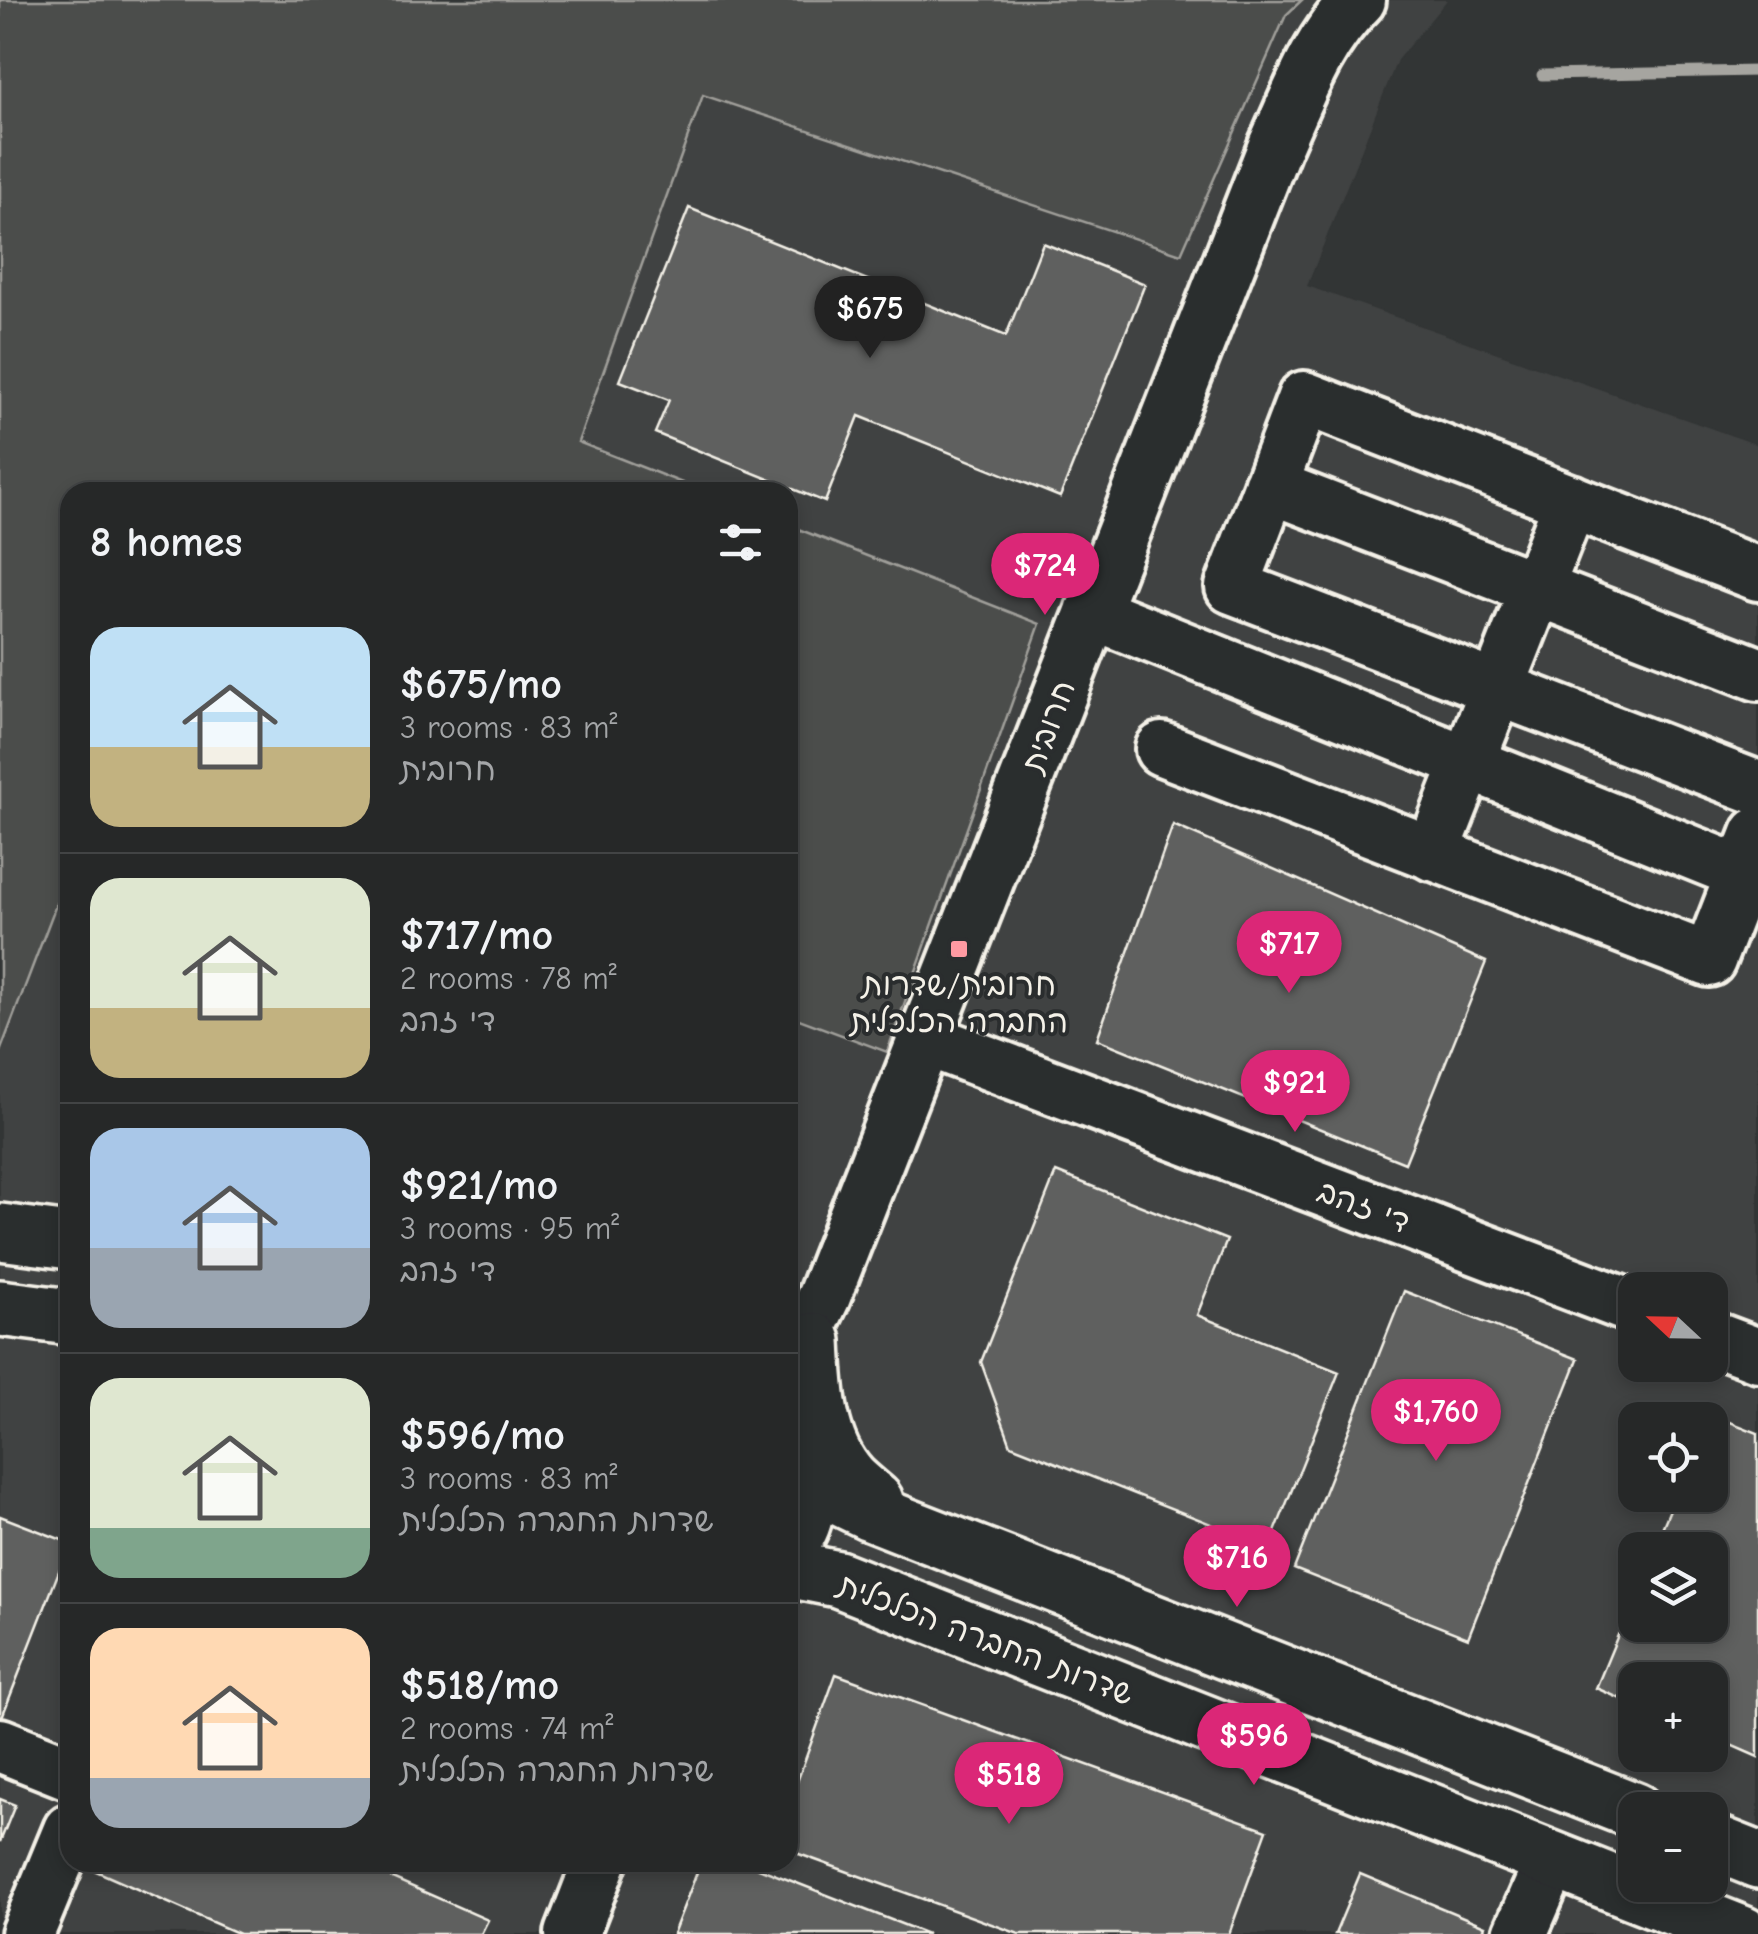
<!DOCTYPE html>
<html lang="en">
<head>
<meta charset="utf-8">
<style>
  :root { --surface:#262828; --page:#323434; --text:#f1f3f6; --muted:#a4a6a8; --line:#424445; --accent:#db2777 }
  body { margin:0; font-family:"Comic Neue","Playpen Sans Hebrew",sans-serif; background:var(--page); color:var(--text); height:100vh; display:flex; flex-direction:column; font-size:38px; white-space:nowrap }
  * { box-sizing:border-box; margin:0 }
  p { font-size:32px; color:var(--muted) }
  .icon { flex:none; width:55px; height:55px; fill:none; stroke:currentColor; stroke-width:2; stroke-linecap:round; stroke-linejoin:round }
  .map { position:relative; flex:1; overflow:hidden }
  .side { position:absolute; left:60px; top:482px; width:738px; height:1390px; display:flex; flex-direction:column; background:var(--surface); border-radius:30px; box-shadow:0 5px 15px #0003,0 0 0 2px var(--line) }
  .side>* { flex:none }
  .needle { width:65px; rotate:292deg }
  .controls { position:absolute; left:1618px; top:1272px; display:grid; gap:20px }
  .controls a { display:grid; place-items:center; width:110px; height:110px; border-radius:20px; background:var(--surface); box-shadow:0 5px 15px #0003,0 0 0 2px var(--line); font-size:50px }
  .price { position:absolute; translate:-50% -85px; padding:0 22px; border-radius:35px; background:var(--accent); color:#fff; font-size:32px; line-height:65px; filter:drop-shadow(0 2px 5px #0008) }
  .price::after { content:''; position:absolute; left:50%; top:60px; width:30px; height:22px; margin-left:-15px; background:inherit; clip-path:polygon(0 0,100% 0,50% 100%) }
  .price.current { background:#222; color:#fff }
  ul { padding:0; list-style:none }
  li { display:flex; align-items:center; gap:30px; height:250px; padding:0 30px }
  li+li { border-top:2px solid var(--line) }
  li span { display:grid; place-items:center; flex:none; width:280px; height:200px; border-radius:30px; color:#555 }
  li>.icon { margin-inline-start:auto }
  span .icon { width:120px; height:120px; fill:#fffc; stroke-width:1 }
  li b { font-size:42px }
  h2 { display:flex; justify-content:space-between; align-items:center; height:120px; padding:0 30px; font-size:42px }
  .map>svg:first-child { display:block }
  .built { fill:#404242; fill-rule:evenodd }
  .green { fill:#4b4d4c; stroke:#a09f9a; stroke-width:2.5 }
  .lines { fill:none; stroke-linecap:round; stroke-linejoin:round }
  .stream { stroke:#a6a5a0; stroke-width:11 }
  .building { fill:#5f605f; stroke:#f4f1e8; stroke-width:2.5 }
  .minor-casing { stroke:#f4f1e8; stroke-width:60 }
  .major-casing { stroke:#f4f1e8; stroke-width:62 }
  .minor { stroke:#2a2d2e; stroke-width:52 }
  .major { stroke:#2a2d2e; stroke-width:55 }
  .poi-dot { fill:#ff9aa2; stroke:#2a2d2e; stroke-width:4 }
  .labels { text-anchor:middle; stroke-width:8; stroke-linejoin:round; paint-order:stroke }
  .street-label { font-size:32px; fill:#f4f1e8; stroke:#2a2d2e }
  .poi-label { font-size:32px; fill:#f4f1e8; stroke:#2a2d2e }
</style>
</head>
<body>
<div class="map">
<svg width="1758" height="1934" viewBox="0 0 1758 1934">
  <rect width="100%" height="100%" fill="#323535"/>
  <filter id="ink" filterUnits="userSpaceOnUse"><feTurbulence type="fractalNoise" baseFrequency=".01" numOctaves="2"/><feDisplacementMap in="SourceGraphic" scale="20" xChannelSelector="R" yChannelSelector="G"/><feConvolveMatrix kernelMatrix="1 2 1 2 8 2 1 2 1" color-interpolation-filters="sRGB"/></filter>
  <g filter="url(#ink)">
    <!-- built -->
    <path class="built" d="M 0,0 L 1447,0 L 1397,60 L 1307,286 L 1758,445 L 1758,1934 L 0,1934 ZM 70,492 L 788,492 L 788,1862 L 70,1862 ZM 1635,1290 L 1710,1290 L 1710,1365 L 1635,1365 ZM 1635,1420 L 1710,1420 L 1710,1495 L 1635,1495 ZM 1635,1550 L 1710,1550 L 1710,1625 L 1635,1625 ZM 1635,1680 L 1710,1680 L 1710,1755 L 1635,1755 ZM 1635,1810 L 1710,1810 L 1710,1885 L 1635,1885 Z"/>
    <!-- green -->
    <path class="green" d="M 0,0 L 1302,0 L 1286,15 L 1181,254 L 703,95 L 578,442 L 705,492 L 70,492 L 70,868 L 0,1052 Z
      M 788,525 L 1040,624 L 887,1052 L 788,1015 Z"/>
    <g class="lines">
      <!-- stream -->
      <path class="stream" d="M 1542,75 L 1758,71"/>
    </g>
    <!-- building -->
    <path class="building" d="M 689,208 L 1006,336 L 1043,243 L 1145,284 L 1060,497 L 859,416 L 825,502 L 655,433 L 669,400 L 620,381 Z
      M 1173,825 L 1486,962 L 1405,1163 L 1097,1039 Z
      M 1056,1172 L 1227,1240 L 1197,1315 L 1339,1372 L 1269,1547 L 1011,1445 L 981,1362 Z
      M 1404,1291 L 1578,1359 L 1468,1638 L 1294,1569 Z
      M 1710,1414 L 1758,1433 L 1758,1757 L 1710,1736 L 1710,1680 L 1635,1680 L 1635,1705 L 1596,1688 L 1635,1594 L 1635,1625 L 1710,1625 L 1710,1550 L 1653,1550 L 1676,1495 L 1710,1495 L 1710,1420 L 1708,1420 Z
      M 0,1516 L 70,1543 L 2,1717 L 0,1716 Z
      M 836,1674 L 1267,1830 L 1229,1934 L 1019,1934 L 788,1850 L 788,1807 Z
      M 0,1799 L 15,1805 L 0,1842 Z
      M 89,1862 L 356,1862 L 488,1920 L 481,1934 L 239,1934 L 87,1867 Z
      M 701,1862 L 743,1862 L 927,1934 L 673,1934 Z
      M 1360,1874 L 1485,1926 L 1482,1934 L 1335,1934 Z"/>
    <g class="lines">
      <!-- minor casing -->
      <g class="minor-casing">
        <path id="minor" d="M 1270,486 L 1758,674
          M 1758,574 L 1304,398 L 1232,587 L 1758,788
          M 1092,612 L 1743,873
          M 1162,749 L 1709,960 L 1758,834
          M 1432,854 L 1571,501
          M 925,1039 L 1635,1308
          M 1710,1337 L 1758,1355
          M 788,1371 L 824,1296 L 1275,146 C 1298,95 1318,39 1359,0
          M 0,1745 L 70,1773
          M 27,1934 L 70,1830
          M 572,1934 L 600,1862
          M 1520,1934 L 1552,1860"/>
      </g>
      <!-- major casing -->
      <g class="major-casing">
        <path id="major" d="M 0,1232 L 70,1241
          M 0,1308 L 70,1317
          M 813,1341 C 815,1388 817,1443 851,1480 C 858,1487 867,1494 875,1501
          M 802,1472 L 831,1493 L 870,1512 L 1635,1811
          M 788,1547 C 811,1520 815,1478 788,1451
          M 788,1569 L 838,1579 L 1742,1934
          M 1710,1841 L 1758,1860"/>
      </g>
      <!-- minor -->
      <use href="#minor" class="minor"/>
      <!-- major -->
      <use href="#major" class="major"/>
    </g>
  </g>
  <!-- markers -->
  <rect class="poi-dot" x="949" y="939" width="20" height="20" rx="5"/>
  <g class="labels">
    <!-- street labels -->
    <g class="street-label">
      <text transform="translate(1048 726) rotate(-69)" y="11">חרובית</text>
      <text transform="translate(1364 1206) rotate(21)" y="11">די זהב</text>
      <text transform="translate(986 1639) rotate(21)" y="11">שדרות החברה הכלכלית</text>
    </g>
    <!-- poi labels -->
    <g class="poi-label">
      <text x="959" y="995">חרובית/שדרות<tspan x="959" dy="37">החברה הכלכלית</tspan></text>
    </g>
  </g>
</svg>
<div class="controls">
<a><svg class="needle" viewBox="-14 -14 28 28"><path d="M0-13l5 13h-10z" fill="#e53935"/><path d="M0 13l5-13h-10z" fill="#a4a6a8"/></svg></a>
<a><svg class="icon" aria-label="locate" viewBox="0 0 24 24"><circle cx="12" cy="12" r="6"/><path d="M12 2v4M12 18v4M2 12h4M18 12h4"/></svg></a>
<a><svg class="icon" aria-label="layers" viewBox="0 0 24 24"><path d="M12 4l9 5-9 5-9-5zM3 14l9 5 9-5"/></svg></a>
<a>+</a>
<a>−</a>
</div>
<b class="price current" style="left:870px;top:361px">$675</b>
<b class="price" style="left:1045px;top:618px">$724</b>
<b class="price" style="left:1289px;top:996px">$717</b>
<b class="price" style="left:1295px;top:1135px">$921</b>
<b class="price" style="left:1436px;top:1464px">$1,760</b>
<b class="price" style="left:1237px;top:1610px">$716</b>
<b class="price" style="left:1254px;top:1788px">$596</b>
<b class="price" style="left:1009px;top:1827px">$518</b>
<section class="side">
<h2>8 homes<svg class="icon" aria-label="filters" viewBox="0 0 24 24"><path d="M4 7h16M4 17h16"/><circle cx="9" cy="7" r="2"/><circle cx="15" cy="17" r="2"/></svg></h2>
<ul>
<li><span style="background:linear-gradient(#bfe0f5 60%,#c2b280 0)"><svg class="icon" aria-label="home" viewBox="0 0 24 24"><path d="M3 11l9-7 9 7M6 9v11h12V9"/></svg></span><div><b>$675/mo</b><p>3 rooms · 83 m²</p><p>חרובית</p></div></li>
<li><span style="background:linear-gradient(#dfe7d0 65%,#c2b280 0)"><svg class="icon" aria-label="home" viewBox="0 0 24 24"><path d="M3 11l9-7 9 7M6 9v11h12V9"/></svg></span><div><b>$717/mo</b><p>2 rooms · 78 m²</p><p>די זהב</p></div></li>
<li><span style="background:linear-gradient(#a9c7e8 60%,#9aa5b1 0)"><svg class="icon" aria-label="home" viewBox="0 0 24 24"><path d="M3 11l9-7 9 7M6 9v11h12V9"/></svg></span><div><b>$921/mo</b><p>3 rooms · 95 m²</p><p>די זהב</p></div></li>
<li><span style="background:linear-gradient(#dfe7d0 75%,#7fa58c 0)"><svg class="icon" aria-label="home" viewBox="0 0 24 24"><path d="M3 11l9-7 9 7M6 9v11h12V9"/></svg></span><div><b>$596/mo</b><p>3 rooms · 83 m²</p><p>שדרות החברה הכלכלית</p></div></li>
<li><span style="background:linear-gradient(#ffd9b3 75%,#9aa5b1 0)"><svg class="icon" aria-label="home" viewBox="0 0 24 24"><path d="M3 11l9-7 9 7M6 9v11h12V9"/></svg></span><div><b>$518/mo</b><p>2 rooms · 74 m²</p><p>שדרות החברה הכלכלית</p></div></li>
</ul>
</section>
</div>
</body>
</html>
